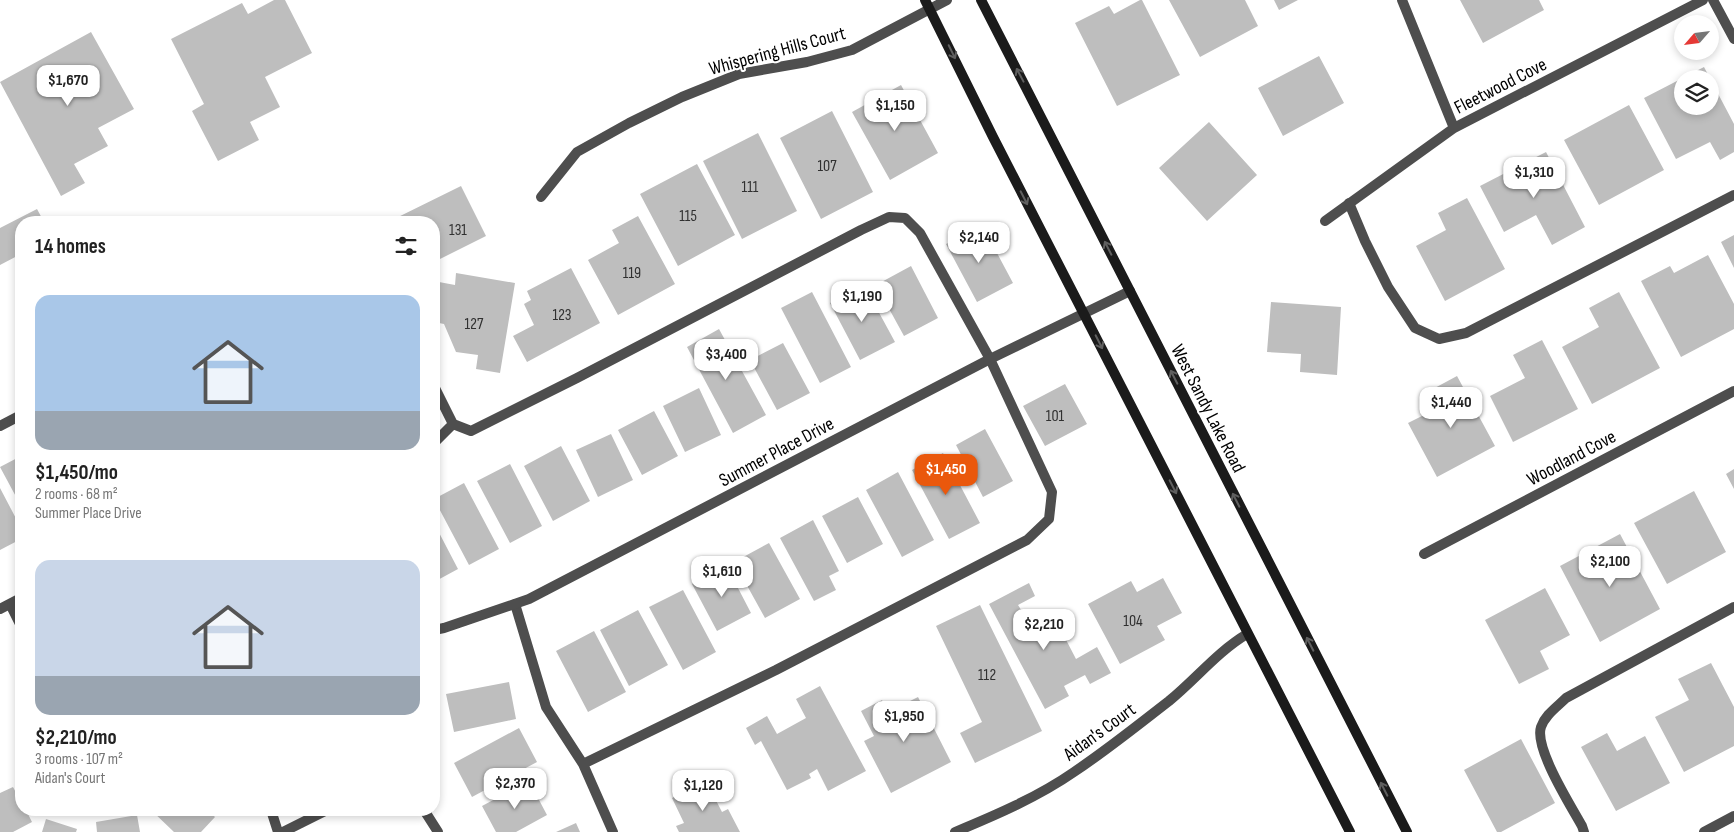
<!DOCTYPE html>
<html lang="en">
<head>
<meta charset="utf-8">
<style>
  :root { --surface:#fff; --page:#f6f6f6; --text:#222; --muted:#767676; --accent:#ea580c }
  body { margin:0; font-family:"Sofia Sans Condensed",sans-serif; background:var(--page); color:var(--text); height:100vh; display:flex; flex-direction:column; font-size:19px; white-space:nowrap }
  * { box-sizing:border-box; margin:0 }
  p { font-size:16px; color:var(--muted) }
  .icon { flex:none; width:28px; height:28px; fill:none; stroke:currentColor; stroke-width:2; stroke-linecap:round; stroke-linejoin:round }
  .map { position:relative; flex:1; overflow:hidden }
  .side { position:absolute; left:15px; top:216px; width:425px; height:600px; display:flex; flex-direction:column; background:var(--surface); border-radius:20px; box-shadow:0 2px 8px #0003 }
  .side>* { flex:none }
  .needle { width:32px; rotate:242deg }
  .controls { position:absolute; left:1674px; top:15px; display:grid; gap:10px }
  .controls a { display:grid; place-items:center; width:45px; height:45px; border-radius:50%; background:var(--surface); box-shadow:0 2px 8px #0003; font-size:25px }
  .price { position:absolute; translate:-50% -42px; padding:0 11px; border-radius:10px; background:#fff; color:#222; font-size:16px; line-height:32px; filter:drop-shadow(0 1px 2px #0008) }
  .price::after { content:''; position:absolute; left:50%; top:30px; width:15px; height:11px; margin-left:-8px; background:inherit; clip-path:polygon(0 0,100% 0,50% 100%) }
  .price.current { background:var(--accent); color:#fff }
  ul { padding:0; list-style:none }
  li { display:grid; align-content:center; gap:10px; height:265px; padding:0 20px }
  li span { display:grid; place-items:center; height:155px; border-radius:15px; color:#555 }
  li>.icon { margin-inline-start:auto }
  span .icon { width:90px; height:90px; fill:#fffc; stroke-width:1 }
  li b { font-size:21px }
  h2 { display:flex; justify-content:space-between; align-items:center; height:60px; padding:0 20px; font-size:21px }
  .map>svg:first-child { display:block }
  .building { fill:#bebebe; fill-rule:evenodd }
  .lines { fill:none; stroke-linecap:round; stroke-linejoin:round }
  .service { stroke:#4e4e4e; stroke-width:10 }
  .minor { stroke:#4e4e4e; stroke-width:10 }
  .secondary { stroke:#1b1b1b; stroke-width:10 }
  .oneway { stroke:#5f5f5f }
  .labels { text-anchor:middle; stroke-width:4; stroke-linejoin:round; paint-order:stroke }
  .number-label { font-size:16px; fill:#303030 }
  .street-label { font-size:19px; fill:#000; stroke:#fff }
</style>
</head>
<body>
<div class="map">
<svg width="1734" height="832" viewBox="0 0 1734 832">
  <rect width="100%" height="100%" fill="#fff"/>
  <!-- building -->
  <path class="building" d="M 274,0 L 285,0 L 312,53 L 265,77 L 280,107 L 250,122 L 259,140 L 218,161 L 192,111 L 204,104 L 171,39 L 242,3 L 248,14 Z
    M 1140,0 L 1142,0 L 1180,75 L 1117,106 L 1075,23 L 1109,6 L 1114,14 Z
    M 1169,0 L 1245,0 L 1258,26 L 1200,57 Z
    M 1274,0 L 1298,0 L 1279,10 Z
    M 1460,0 L 1539,0 L 1544,10 L 1483,43 Z
    M 91,32 L 134,109 L 98,128 L 108,146 L 74,164 L 85,183 L 61,196 L 0,82 Z
    M 1319,56 L 1344,103 L 1283,136 L 1258,88 Z
    M 1704,67 L 1734,124 L 1734,152 L 1720,160 L 1710,142 L 1676,159 L 1644,98 ZM 1682,79 L 1710,79 L 1710,106 L 1682,106 Z
    M 901,85 L 938,153 L 890,180 L 852,112 Z
    M 1629,105 L 1664,170 L 1599,205 L 1564,140 Z
    M 832,111 L 873,192 L 821,219 L 780,138 Z
    M 1209,122 L 1257,175 L 1207,221 L 1159,168 Z
    M 758,133 L 797,211 L 742,239 L 703,161 Z
    M 1546,152 L 1585,227 L 1552,245 L 1536,215 L 1504,232 L 1480,186 Z
    M 697,164 L 735,235 L 678,266 L 640,194 Z
    M 461,186 L 486,236 L 434,262 L 434,222 L 388,222 Z
    M 1467,198 L 1505,269 L 1445,301 L 1416,246 L 1446,230 L 1438,213 Z
    M 37,209 L 44,222 L 21,222 L 21,254 L 0,265 L 0,228 Z
    M 638,216 L 675,284 L 618,315 L 588,260 L 619,243 L 612,230 Z
    M 982,225 L 1013,283 L 977,302 L 946,244 Z
    M 1734,235 L 1734,268 L 1721,242 Z
    M 1708,255 L 1734,304 L 1734,329 L 1681,357 L 1641,281 L 1670,266 L 1674,273 Z
    M 911,266 L 938,318 L 904,336 L 876,285 Z
    M 571,268 L 600,323 L 527,362 L 513,336 L 534,325 L 524,304 L 531,300 L 527,291 Z
    M 456,273 L 515,283 L 500,373 L 476,369 L 478,355 L 456,352 L 444,324 L 434,322 L 439,282 L 455,285 Z
    M 864,285 L 895,342 L 860,360 L 830,303 Z
    M 812,292 L 851,367 L 820,383 L 781,308 Z
    M 1619,292 L 1660,368 L 1592,404 L 1562,347 L 1599,327 L 1589,308 Z
    M 1271,302 L 1341,307 L 1337,375 L 1300,372 L 1301,354 L 1267,352 Z
    M 719,329 L 766,415 L 733,433 L 687,347 Z
    M 1542,340 L 1578,409 L 1513,442 L 1490,396 L 1525,378 L 1513,355 Z
    M 783,343 L 810,393 L 777,410 L 750,360 Z
    M 1457,376 L 1495,446 L 1437,477 L 1408,423 L 1440,407 L 1431,390 Z
    M 1065,384 L 1087,424 L 1045,446 L 1023,406 Z
    M 699,388 L 721,435 L 685,452 L 663,406 Z
    M 654,411 L 678,456 L 642,475 L 618,430 Z
    M 985,429 L 1013,481 L 983,497 L 956,445 Z
    M 611,434 L 633,480 L 598,497 L 576,450 Z
    M 561,446 L 590,501 L 553,521 L 524,466 Z
    M 943,453 L 980,523 L 949,539 L 912,470 Z
    M 21,456 L 21,506 L 0,467 Z
    M 510,464 L 542,526 L 510,543 L 477,481 Z
    M 1734,469 L 1734,489 L 1726,474 Z
    M 898,472 L 934,540 L 902,557 L 866,490 Z
    M 464,483 L 499,549 L 469,565 L 434,499 Z
    M 0,488 L 21,528 L 21,539 L 0,550 Z
    M 1694,491 L 1726,552 L 1667,584 L 1634,523 Z
    M 858,497 L 883,544 L 847,563 L 822,516 Z
    M 813,520 L 839,571 L 829,576 L 836,590 L 814,601 L 780,538 Z
    M 434,523 L 458,569 L 434,582 Z
    M 1620,534 L 1660,609 L 1600,642 L 1560,566 Z
    M 769,543 L 800,599 L 765,618 L 734,562 Z
    M 726,565 L 751,613 L 717,631 L 692,584 Z
    M 1163,578 L 1182,613 L 1157,626 L 1165,640 L 1120,664 L 1088,604 L 1131,581 L 1137,592 Z
    M 1029,583 L 1035,596 L 1018,605 L 1025,616 L 1029,614 L 1045,644 L 1063,634 L 1076,659 L 1097,647 L 1111,673 L 1090,684 L 1085,675 L 1064,686 L 1069,696 L 1045,709 L 989,604 Z
    M 1545,588 L 1570,635 L 1540,651 L 1549,669 L 1519,684 L 1485,620 Z
    M 683,590 L 716,652 L 683,670 L 649,607 Z
    M 980,605 L 1042,731 L 975,763 L 960,733 L 982,722 L 936,626 Z
    M 638,610 L 668,665 L 629,686 L 600,630 Z
    M 594,631 L 626,692 L 588,712 L 556,651 Z
    M 1711,663 L 1734,707 L 1734,746 L 1684,772 L 1655,717 L 1689,700 L 1678,679 Z
    M 509,682 L 516,719 L 454,732 L 446,694 Z
    M 820,686 L 866,771 L 828,791 L 817,769 L 809,774 L 811,778 L 787,790 L 761,741 L 755,745 L 746,728 L 767,716 L 777,734 L 806,718 L 796,699 Z
    M 918,697 L 951,762 L 891,793 L 864,741 L 874,736 L 861,711 L 882,700 L 888,712 Z
    M 519,728 L 537,762 L 472,797 L 454,763 Z
    M 1607,733 L 1617,751 L 1645,736 L 1670,783 L 1616,811 L 1581,747 Z
    M 1521,739 L 1555,803 L 1501,832 L 1497,832 L 1464,770 Z
    M 529,781 L 547,815 L 516,832 L 496,832 L 482,806 Z
    M 706,781 L 722,812 L 728,809 L 740,832 L 679,832 L 676,826 L 684,823 L 672,798 Z
    M 13,787 L 21,802 L 21,810 L 26,810 L 32,822 L 13,832 L 0,832 L 0,793 Z
    M 151,810 L 208,810 L 215,817 L 201,832 L 174,832 Z
    M 137,815 L 140,832 L 97,832 L 96,822 Z
    M 46,819 L 77,829 L 76,832 L 42,832 Z
    M 576,823 L 580,832 L 556,832 Z"/>
  <g class="lines">
    <!-- service -->
    <path class="service" d="M 1349,203 L 1365,241 L 1388,287 L 1415,328 L 1439,339 L 1466,333 L 1734,195
      M 434,386 L 453,424 L 471,431 L 577,378 L 861,230 L 889,217 L 905,218 L 920,233 L 990,359 L 1052,492 L 1049,519 L 1027,540 L 776,670 L 583,764
      M 0,426 L 21,415
      M 434,443 L 453,424
      M 515,604 L 546,707 L 583,764 L 613,832
      M 271,810 L 278,832
      M 283,832 L 327,810
      M 1584,832 L 1582,826 C 1571,806 1534,748 1541,727 C 1545,715 1557,707 1566,698 L 1734,607"/>
    <!-- minor -->
    <path class="minor" d="M 1402,0 L 1454,128
      M 1713,0 L 1734,39
      M 541,197 L 577,152 L 629,123 L 682,97 L 739,74 L 807,62 L 852,50 L 947,0
      M 1325,221 L 1454,128 L 1703,0
      M 1424,554 L 1734,391
      M 10,604 L 21,626
      M 0,609 L 21,598
      M 434,630 L 444,628 L 529,599 L 990,359 L 1130,291
      M 424,810 L 438,832
      M 955,832 C 996,815 1038,797 1074,772 C 1107,750 1138,725 1169,701 C 1196,679 1217,652 1247,634
      M 1704,832 L 1734,816"/>
    <!-- secondary -->
    <path class="secondary" d="M 925,0 L 993,137 L 1350,832
      M 981,0 L 1407,832"/>
  </g>
  <!-- one-way arrows -->
  <defs><path id="oneway-shaft" d="M-6 0H5M1.5-3L5.5 0L1.5 3" fill="none" stroke-width="1.6" stroke-linecap="round" stroke-linejoin="round" transform="scale(1.25)"/></defs>
  <g class="oneway">
    <use href="#oneway-shaft" transform="translate(952 52) rotate(64)"/>
    <use href="#oneway-shaft" transform="translate(1020 75) rotate(-118)"/>
    <use href="#oneway-shaft" transform="translate(1024 198) rotate(63)"/>
    <use href="#oneway-shaft" transform="translate(1108 248) rotate(-117)"/>
    <use href="#oneway-shaft" transform="translate(1099 342) rotate(63)"/>
    <use href="#oneway-shaft" transform="translate(1174 377) rotate(-117)"/>
    <use href="#oneway-shaft" transform="translate(1173 487) rotate(63)"/>
    <use href="#oneway-shaft" transform="translate(1236 500) rotate(-117)"/>
    <use href="#oneway-shaft" transform="translate(1310 644) rotate(-117)"/>
    <use href="#oneway-shaft" transform="translate(1384 789) rotate(-117)"/>
  </g>
  <g class="labels">
    <!-- number labels -->
    <g class="number-label">
      <text x="827" y="171">107</text>
      <text x="750" y="192">111</text>
      <text x="688" y="221">115</text>
      <text x="458" y="235">131</text>
      <text x="632" y="278">119</text>
      <text x="562" y="320">123</text>
      <text x="474" y="329">127</text>
      <text x="1055" y="421">101</text>
      <text x="1133" y="626">104</text>
      <text x="987" y="680">112</text>
    </g>
    <!-- street labels -->
    <g class="street-label">
      <text transform="translate(777 50) rotate(-15)" y="7">Whispering Hills Court</text>
      <text transform="translate(1500 85) rotate(-27)" y="7">Fleetwood Cove</text>
      <text transform="translate(1209 408) rotate(63)" y="7">West Sandy Lake Road</text>
      <text transform="translate(776 451) rotate(-28)" y="7">Summer Place Drive</text>
      <text transform="translate(1571 457) rotate(-28)" y="7">Woodland Cove</text>
      <text transform="translate(1099 731) rotate(-36)" y="7">Aidan's Court</text>
    </g>
  </g>
</svg>
<div class="controls">
<a><svg class="needle" viewBox="-14 -14 28 28"><path d="M0-13l5 13h-10z" fill="#e53935"/><path d="M0 13l5-13h-10z" fill="#767676"/></svg></a>
<a><svg class="icon" aria-label="layers" viewBox="0 0 24 24"><path d="M12 4l9 5-9 5-9-5zM3 14l9 5 9-5"/></svg></a>
</div>
<b class="price" style="left:68px;top:107px">$1,670</b>
<b class="price" style="left:895px;top:132px">$1,150</b>
<b class="price" style="left:1534px;top:199px">$1,310</b>
<b class="price" style="left:979px;top:264px">$2,140</b>
<b class="price" style="left:862px;top:323px">$1,190</b>
<b class="price" style="left:726px;top:381px">$3,400</b>
<b class="price" style="left:1451px;top:429px">$1,440</b>
<b class="price current" style="left:946px;top:496px">$1,450</b>
<b class="price" style="left:1610px;top:588px">$2,100</b>
<b class="price" style="left:722px;top:598px">$1,610</b>
<b class="price" style="left:1044px;top:651px">$2,210</b>
<b class="price" style="left:904px;top:743px">$1,950</b>
<b class="price" style="left:515px;top:810px">$2,370</b>
<b class="price" style="left:703px;top:812px">$1,120</b>
<section class="side">
<h2>14 homes<svg class="icon" aria-label="filters" viewBox="0 0 24 24"><path d="M4 7h16M4 17h16"/><circle cx="9" cy="7" r="2"/><circle cx="15" cy="17" r="2"/></svg></h2>
<ul>
<li><span style="background:linear-gradient(#a9c7e8 75%,#9aa5b1 0)"><svg class="icon" aria-label="home" viewBox="0 0 24 24"><path d="M3 11l9-7 9 7M6 9v11h12V9"/></svg></span><div><b>$1,450/mo</b><p>2 rooms · 68 m²</p><p>Summer Place Drive</p></div></li>
<li><span style="background:linear-gradient(#c9d6e8 75%,#9aa5b1 0)"><svg class="icon" aria-label="home" viewBox="0 0 24 24"><path d="M3 11l9-7 9 7M6 9v11h12V9"/></svg></span><div><b>$2,210/mo</b><p>3 rooms · 107 m²</p><p>Aidan's Court</p></div></li>
</ul>
</section>
</div>
</body>
</html>
